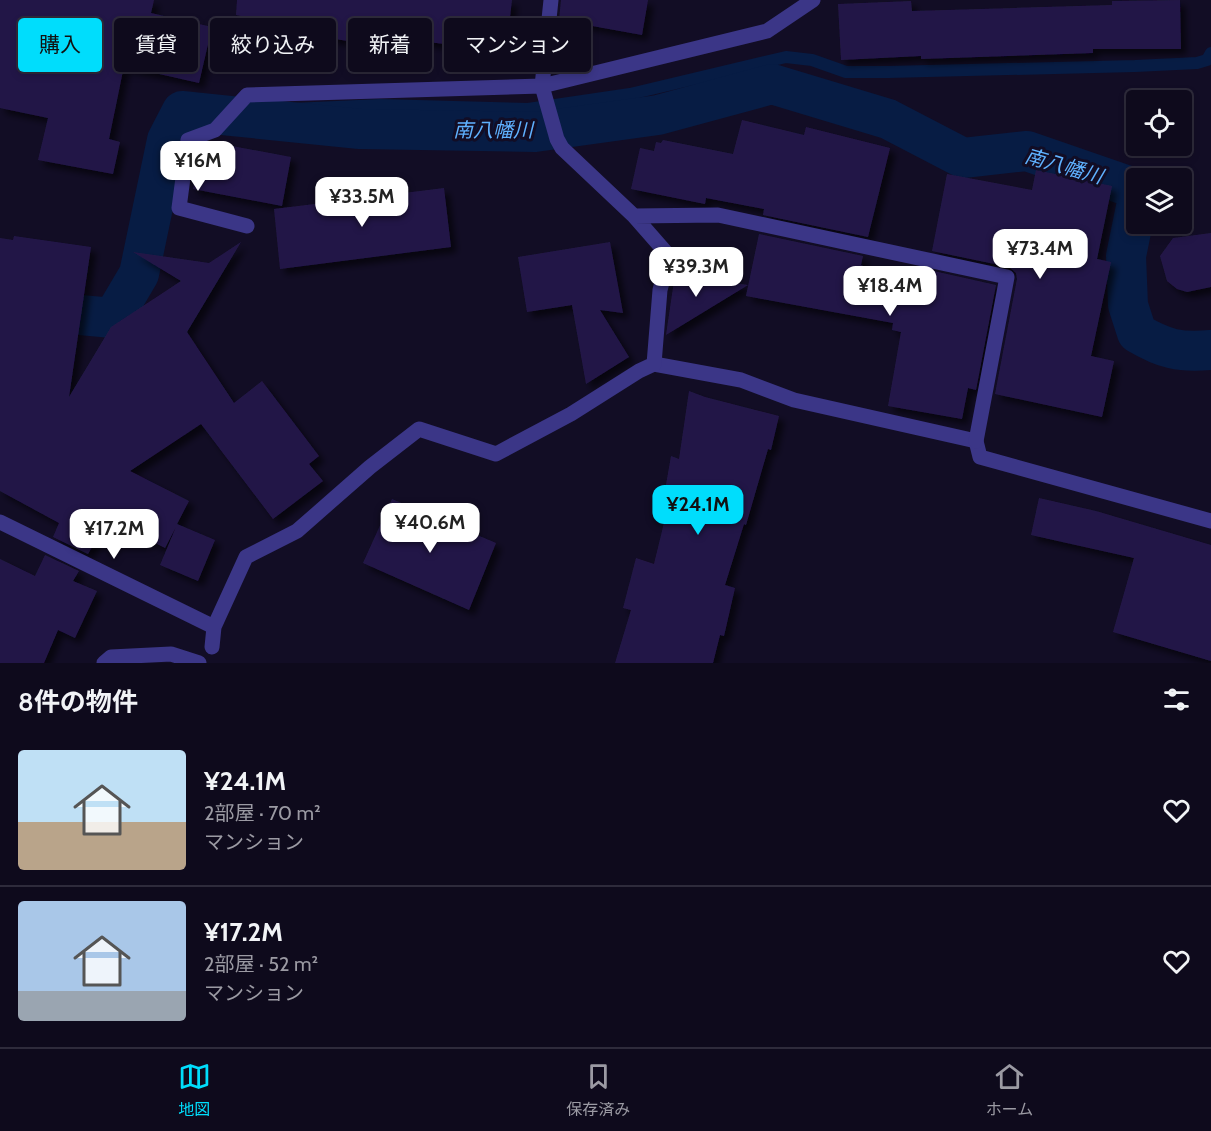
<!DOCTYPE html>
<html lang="ja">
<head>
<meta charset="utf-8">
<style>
  :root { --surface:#0e0a1c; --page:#171325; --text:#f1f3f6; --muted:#9b9aa3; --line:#2e2b3b; --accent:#00ddfc }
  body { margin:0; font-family:Cabin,"Noto Sans JP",sans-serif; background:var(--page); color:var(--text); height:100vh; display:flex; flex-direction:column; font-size:22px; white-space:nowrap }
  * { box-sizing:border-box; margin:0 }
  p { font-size:20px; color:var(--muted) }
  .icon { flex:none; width:33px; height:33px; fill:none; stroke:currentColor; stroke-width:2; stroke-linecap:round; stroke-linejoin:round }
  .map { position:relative; height:663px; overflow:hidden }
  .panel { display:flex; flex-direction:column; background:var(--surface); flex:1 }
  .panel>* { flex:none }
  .guide { position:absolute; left:18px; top:18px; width:600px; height:54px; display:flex; gap:12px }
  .fabs { position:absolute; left:1126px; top:90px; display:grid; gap:12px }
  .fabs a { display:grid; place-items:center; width:66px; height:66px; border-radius:6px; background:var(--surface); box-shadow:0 3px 9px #0003,0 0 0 2px var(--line); font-size:30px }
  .price { position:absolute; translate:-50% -51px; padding:0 14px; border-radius:12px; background:#fff; color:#222; font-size:20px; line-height:39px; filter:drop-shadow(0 2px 3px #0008) }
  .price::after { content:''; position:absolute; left:50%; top:36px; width:18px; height:14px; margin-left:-9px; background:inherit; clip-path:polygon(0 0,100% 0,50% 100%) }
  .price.selected { background:var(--accent); color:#111 }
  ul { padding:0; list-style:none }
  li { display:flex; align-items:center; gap:18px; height:150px; padding:0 18px }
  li+li { border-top:2px solid var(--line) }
  li span { display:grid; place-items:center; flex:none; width:168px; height:120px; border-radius:6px; color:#555 }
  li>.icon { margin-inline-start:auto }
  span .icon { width:72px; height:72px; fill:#fffc; stroke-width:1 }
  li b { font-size:26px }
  h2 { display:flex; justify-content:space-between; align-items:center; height:72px; padding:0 18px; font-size:26px }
  .tag { padding:0 21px; border-radius:6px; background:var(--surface); box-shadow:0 3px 9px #0003,0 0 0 2px var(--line); font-size:21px; line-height:54px }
  .tag.selected { background:var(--accent); color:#111 }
  .tab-bar { display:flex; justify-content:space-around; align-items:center; height:84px; border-top:2px solid var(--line); background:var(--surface); font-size:16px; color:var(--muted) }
  .tab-bar a { display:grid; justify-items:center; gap:3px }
  .tab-bar .selected { color:var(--accent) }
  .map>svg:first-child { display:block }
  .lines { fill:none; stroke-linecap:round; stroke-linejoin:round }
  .stream { stroke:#071c44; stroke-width:12 }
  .canal { stroke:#071c44; stroke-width:40 }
  .building { fill:#231847; filter:url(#shadow) }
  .service { stroke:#3b3687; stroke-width:15 }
  .minor { stroke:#3b3687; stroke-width:15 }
  .labels { text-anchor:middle; stroke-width:6; stroke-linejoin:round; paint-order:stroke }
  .water-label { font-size:20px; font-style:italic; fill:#5fb1ff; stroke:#120d25 }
</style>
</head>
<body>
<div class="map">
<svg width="1211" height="663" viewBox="0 0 1211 663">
  <defs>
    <filter id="shadow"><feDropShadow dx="5.5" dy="5.5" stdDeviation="3" flood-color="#0009"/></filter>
  </defs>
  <rect width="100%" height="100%" fill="#120d25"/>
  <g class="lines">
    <!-- stream -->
    <path class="stream" d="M 201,113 L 380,105 L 528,109 L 630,94 L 786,57 L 812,60 L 846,72 L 888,72 L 1135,66 L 1197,63 L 1207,60 L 1211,53"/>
    <!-- canal -->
    <path class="canal" d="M 1137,202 L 1126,256 L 1128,305 L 1137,333 C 1164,349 1180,353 1211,350
      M 0,360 L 36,311 L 113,318 L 139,274 L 167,140 L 182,111 L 360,129 L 535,132 L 658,115 L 772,84 L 888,119 L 963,158 L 1027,151 L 1137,189"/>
  </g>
  <!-- building -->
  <path class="building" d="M 0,0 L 154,0 L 151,13 L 212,27 L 199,83 L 124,66 L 109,139 L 120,142 L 113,174 L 38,160 L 48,118 L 0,108 Z
    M 237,0 L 512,0 L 506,51 L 375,36 L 373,45 L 329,38 L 330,34 L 236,15 Z
    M 561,0 L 648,0 L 642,35 L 559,20 Z
    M 1180,0 L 1181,49 L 1093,49 L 1093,53 L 921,59 L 921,56 L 841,60 L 838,4 L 911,1 L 912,11 L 1112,5 L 1112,1 Z
    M 742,120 L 804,135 L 806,127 L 890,148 L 868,237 L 763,215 L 764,209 L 706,198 L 705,204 L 631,189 L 640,148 L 654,151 L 656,142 L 661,143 L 663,140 L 733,154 Z
    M 211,142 L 291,157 L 282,206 L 193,189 L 201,145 Z
    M 1036,170 L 1112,186 L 1097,259 L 1111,262 L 1091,356 L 1114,361 L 1102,417 L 995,394 L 1017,279 L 1016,273 L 1009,267 L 932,251 L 947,174 L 1032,190 Z
    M 444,188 L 451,247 L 280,269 L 274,209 Z
    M 1211,233 L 1211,287 L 1187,292 L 1177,289 L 1167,281 L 1160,256 L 1173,238 Z
    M 759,234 L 863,256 L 861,265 L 863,266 L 862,272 L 926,285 L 929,270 L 996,285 L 976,390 L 968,388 L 962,419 L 888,406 L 901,332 L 892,330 L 893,323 L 746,296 Z
    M 14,236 L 91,247 L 69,397 L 111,327 L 181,281 L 133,252 L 209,263 L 241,242 L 187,332 L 234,403 L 262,381 L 319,456 L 309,464 L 323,481 L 273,519 L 201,424 L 130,471 L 189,501 L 177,524 L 215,540 L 198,581 L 160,565 L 176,527 L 165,548 L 108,519 L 88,554 L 53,537 L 59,523 L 0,491 L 0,238 L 13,240 Z
    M 610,242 L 623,313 L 600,310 L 629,357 L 586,384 L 572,305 L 527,312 L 518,257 Z
    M 675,274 L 748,285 L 666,335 Z
    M 689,391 L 705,397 L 779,416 L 771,450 L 768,449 L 746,525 L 744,524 L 725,585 L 735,588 L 724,636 L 720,635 L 713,663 L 615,663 L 631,610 L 623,608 L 636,558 L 654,564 L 670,498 L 664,496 L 671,456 L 679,459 Z
    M 1039,498 L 1096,511 L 1211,545 L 1211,661 L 1113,632 L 1134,558 L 1031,535 Z
    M 392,499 L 496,543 L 469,610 L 363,563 Z
    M 45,555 L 79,571 L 73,581 L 97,591 L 75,638 L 58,630 L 44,663 L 0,663 L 0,559 L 35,576 Z"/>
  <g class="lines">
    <!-- service -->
    <path class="service" d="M 654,364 L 741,380 L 794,400 L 976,441 L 980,457 L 1211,521
      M 104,663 L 111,657 L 171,654 L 199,663"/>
    <!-- minor -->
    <path class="minor" d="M 634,216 L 718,215 L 1007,277 L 976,441
      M 247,226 L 179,208 L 188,140 L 215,130 L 247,95 L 542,86 L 767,31 L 813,0
      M 0,522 L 214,627
      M 212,647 L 214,627 L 246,557 L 297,531 L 370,467 L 419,429 L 496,454 L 571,414 L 639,371 L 654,364 L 660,290 L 669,256 L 634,216 L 562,148 L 557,139 L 542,86 L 551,0"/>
  </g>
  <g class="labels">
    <!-- water labels -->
    <g class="water-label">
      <text x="493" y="137">南八幡川</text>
      <text transform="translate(1064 166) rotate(16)" y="7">南八幡川</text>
    </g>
  </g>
</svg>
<div class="fabs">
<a><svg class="icon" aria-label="locate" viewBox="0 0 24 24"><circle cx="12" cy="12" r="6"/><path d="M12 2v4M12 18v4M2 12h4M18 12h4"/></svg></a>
<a><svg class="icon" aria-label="layers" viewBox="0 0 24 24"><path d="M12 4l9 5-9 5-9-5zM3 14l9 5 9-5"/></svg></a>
</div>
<b class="price" style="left:198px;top:192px">¥16M</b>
<b class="price" style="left:362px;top:228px">¥33.5M</b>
<b class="price" style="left:1040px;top:280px">¥73.4M</b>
<b class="price" style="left:696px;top:298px">¥39.3M</b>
<b class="price" style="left:890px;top:317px">¥18.4M</b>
<b class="price selected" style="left:698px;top:536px">¥24.1M</b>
<b class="price" style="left:430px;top:554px">¥40.6M</b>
<b class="price" style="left:114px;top:560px">¥17.2M</b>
<div class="guide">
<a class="tag selected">購入</a>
<a class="tag">賃貸</a>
<a class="tag">絞り込み</a>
<a class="tag">新着</a>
<a class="tag">マンション</a>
</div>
</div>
<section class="panel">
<h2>8件の物件<svg class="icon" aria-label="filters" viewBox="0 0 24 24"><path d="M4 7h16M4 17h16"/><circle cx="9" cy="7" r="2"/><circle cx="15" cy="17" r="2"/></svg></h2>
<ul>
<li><span style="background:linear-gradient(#bfe0f5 60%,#b9a48a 0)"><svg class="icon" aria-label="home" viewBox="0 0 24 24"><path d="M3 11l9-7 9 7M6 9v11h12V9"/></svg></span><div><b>¥24.1M</b><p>2部屋 · 70 m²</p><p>マンション</p></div><svg class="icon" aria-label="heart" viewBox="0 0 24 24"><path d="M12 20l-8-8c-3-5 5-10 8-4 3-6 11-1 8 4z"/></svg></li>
<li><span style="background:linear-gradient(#a9c7e8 75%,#9aa5b1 0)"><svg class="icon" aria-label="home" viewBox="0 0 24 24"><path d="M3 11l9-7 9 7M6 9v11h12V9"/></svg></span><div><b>¥17.2M</b><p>2部屋 · 52 m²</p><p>マンション</p></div><svg class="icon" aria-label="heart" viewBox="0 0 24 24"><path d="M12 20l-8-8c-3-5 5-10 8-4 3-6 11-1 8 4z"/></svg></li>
</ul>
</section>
<nav class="tab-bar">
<a class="selected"><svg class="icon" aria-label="map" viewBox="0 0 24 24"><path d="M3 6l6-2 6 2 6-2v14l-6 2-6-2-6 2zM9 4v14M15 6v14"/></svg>地図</a>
<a><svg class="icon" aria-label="saved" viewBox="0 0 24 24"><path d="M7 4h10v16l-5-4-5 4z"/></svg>保存済み</a>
<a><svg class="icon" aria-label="home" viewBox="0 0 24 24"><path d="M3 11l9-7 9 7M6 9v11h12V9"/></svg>ホーム</a>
</nav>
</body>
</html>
